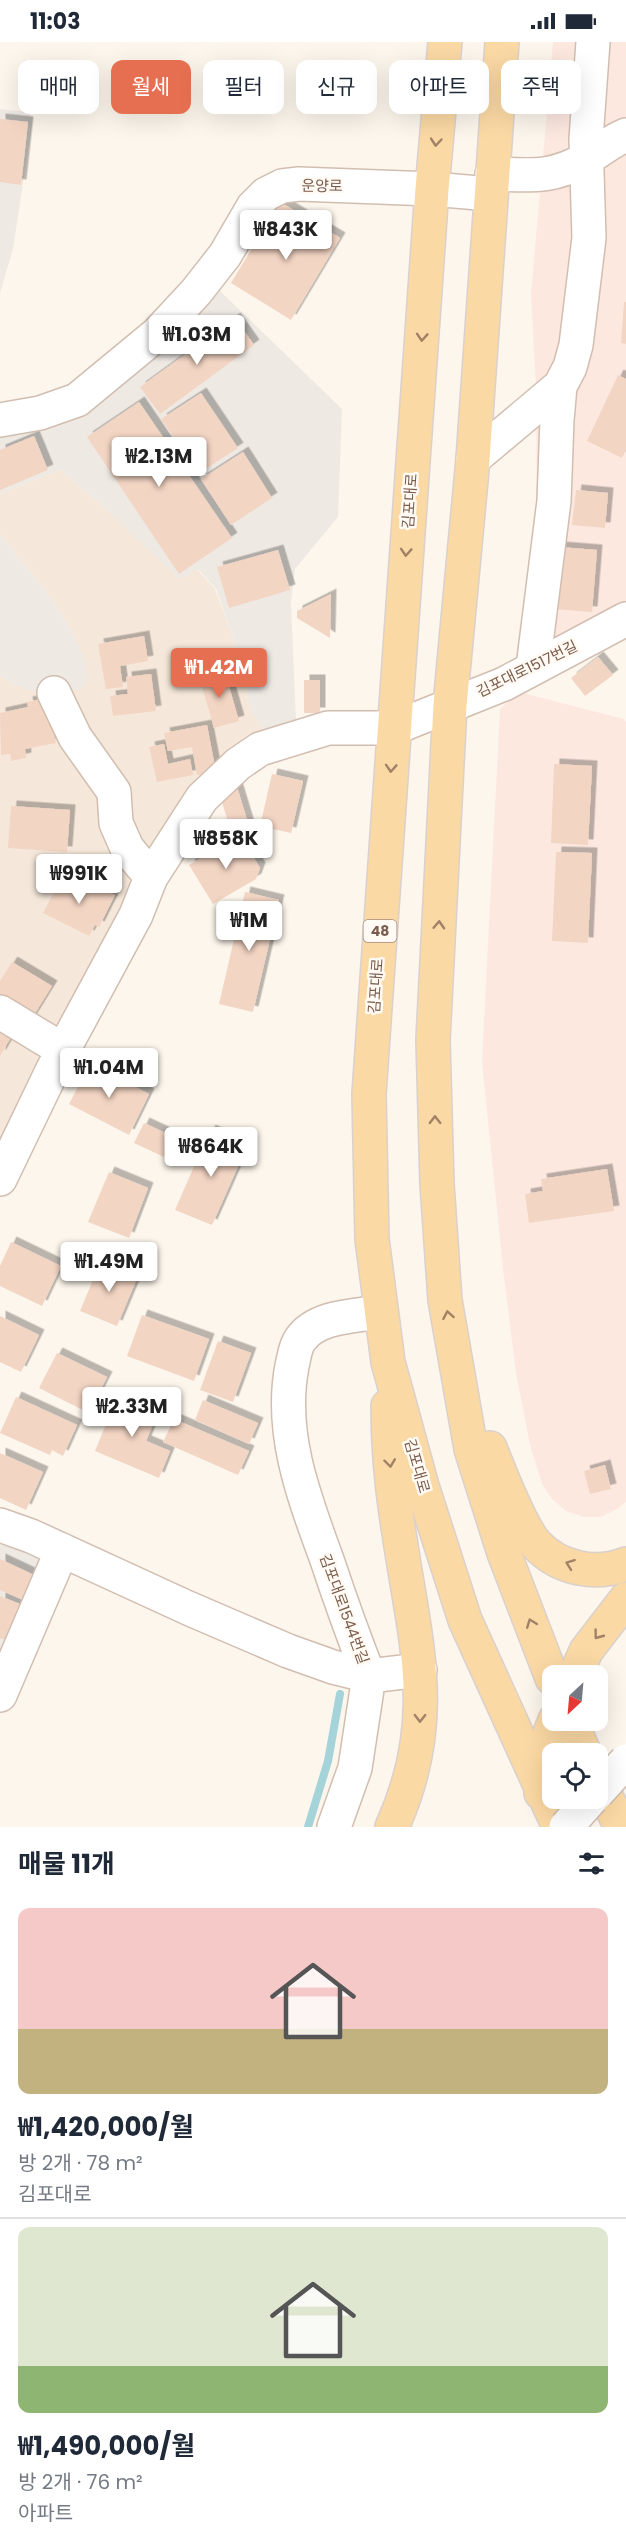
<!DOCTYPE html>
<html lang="ko">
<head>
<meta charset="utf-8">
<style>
  :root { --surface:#fff; --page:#f2f2f3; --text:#1f2937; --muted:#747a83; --line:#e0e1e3; --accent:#e76f51 }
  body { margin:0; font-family:Poppins,"Noto Sans KR",sans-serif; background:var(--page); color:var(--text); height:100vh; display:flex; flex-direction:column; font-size:22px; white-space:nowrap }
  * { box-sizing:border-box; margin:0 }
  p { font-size:20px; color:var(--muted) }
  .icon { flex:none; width:33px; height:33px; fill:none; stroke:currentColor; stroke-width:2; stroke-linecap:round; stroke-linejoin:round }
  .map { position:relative; height:1785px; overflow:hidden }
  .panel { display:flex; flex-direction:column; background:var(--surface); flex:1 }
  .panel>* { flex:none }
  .banner { position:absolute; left:18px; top:18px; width:591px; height:54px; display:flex; gap:12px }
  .needle { width:39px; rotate:206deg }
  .tools { position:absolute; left:542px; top:1623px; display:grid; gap:12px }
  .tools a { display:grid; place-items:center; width:66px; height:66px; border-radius:12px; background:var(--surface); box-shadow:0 6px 24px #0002; font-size:30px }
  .price { position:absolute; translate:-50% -51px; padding:0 14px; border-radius:6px; background:#fff; color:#222; font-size:20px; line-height:39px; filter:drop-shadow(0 2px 3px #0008) }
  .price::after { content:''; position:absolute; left:50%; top:36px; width:18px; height:14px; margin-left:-9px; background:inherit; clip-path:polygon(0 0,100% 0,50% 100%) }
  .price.current { background:var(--accent); color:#fff }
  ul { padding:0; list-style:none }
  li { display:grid; align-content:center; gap:12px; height:318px; padding:0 18px }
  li+li { border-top:2px solid var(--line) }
  li span { display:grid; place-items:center; height:186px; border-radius:12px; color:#555 }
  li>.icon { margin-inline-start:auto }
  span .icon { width:108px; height:108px; fill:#fffc; stroke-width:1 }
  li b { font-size:26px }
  h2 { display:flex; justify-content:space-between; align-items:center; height:72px; padding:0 18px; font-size:26px }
  .pill { padding:0 21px; border-radius:12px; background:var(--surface); box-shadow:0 6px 24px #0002; font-size:21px; line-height:54px }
  .pill.current { background:var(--accent); color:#fff }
  .status { display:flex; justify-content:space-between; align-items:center; height:42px; padding:0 30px; background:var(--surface); direction:ltr }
  .status svg { height:16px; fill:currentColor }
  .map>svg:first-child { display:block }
  .residential { fill:#f5e8da }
  .commercial { fill:#fde8e0 }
  .industrial { fill:#efe9e4 }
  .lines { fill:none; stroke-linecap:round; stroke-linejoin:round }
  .stream { stroke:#a5d3da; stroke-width:8 }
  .building { fill:#f3d5c3; filter:url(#shadow) }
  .minor-casing { stroke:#d1beb0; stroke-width:36 }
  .major-casing { stroke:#dad1cd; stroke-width:36 }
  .minor { stroke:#fff; stroke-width:33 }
  .major { stroke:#fbd9a5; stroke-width:33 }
  .minor-bridge-casing { stroke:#d1beb0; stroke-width:36; stroke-linecap:butt }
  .minor-bridge { stroke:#fff; stroke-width:33 }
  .oneway { stroke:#a18267 }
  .labels { text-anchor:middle; stroke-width:5; stroke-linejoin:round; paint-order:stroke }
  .shield { fill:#fffaf3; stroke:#a28b7f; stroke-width:1.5 }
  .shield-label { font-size:14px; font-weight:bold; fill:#7a5c4d }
  .street-label { font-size:15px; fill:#7a5c4d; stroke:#fffaf3 }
</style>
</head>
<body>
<div class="status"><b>11:03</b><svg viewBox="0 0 49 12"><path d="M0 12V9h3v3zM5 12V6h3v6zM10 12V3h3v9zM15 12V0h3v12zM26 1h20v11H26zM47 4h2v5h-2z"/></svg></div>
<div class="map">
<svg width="626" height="1785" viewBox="0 0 626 1785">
  <defs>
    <filter id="shadow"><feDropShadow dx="5.5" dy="-5.5" stdDeviation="0" flood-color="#0004"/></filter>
  </defs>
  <rect width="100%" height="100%" fill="#fdf6ec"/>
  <!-- residential -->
  <path class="residential" d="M 60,428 L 106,467 L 197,527 L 215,547 L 232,592 L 252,671 L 264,688 L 229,718 L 0,1117 L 0,634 L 14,643 L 75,595 L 51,556 L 0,492 L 0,452 Z"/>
  <!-- commercial -->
  <path class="commercial" d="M 553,0 L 626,0 L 626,564 L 515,621 L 537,489 L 536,344 L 531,252 Z
    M 519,650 L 624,677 L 626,680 L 626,1460 L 617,1467 L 601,1475 L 584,1475 L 566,1469 L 551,1456 L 542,1442 L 530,1403 L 516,1331 L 503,1227 L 482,1019 L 500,667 Z"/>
  <!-- industrial -->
  <path class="industrial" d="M 0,67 L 28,70 L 33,76 L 13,207 L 0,251 Z
    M 217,246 L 342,367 L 338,475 L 295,527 L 291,560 L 296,679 L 264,688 L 252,672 L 232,592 L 216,547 L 198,527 L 180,538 L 106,467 L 60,428 L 0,452 L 0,390 Z
    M 0,492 L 51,556 L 75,595 L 85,620 L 87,638 L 80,648 L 35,650 L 14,643 L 0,634 Z
    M 0,1490 L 46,1511 L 0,1627 Z"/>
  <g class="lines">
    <!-- stream -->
    <path class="stream" d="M 308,1785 L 328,1719 L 340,1652"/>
  </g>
  <!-- building -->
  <path class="building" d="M 0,77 L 28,80 L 21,143 L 0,140 Z
    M 280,160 L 340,196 L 291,278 L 231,241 Z
    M 624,260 L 626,260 L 626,302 L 621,301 Z
    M 235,276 L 254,303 L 160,372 L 140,345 Z
    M 618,333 L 626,337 L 626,408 L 622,416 L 587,399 Z
    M 201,351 L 238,406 L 198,432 L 161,377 Z
    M 139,360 L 232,496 L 179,532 L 87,395 Z
    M 34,394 L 48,428 L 0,448 L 0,408 Z
    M 243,410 L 272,456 L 231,483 L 201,437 Z
    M 576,448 L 608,451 L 605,486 L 572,483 Z
    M 559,505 L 597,508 L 592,570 L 554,567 Z
    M 278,508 L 290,548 L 229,566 L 217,525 Z
    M 331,552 L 330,596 L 297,576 L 297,569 Z
    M 144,594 L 148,619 L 120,624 L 123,645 L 106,647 L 98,602 Z
    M 598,615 L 613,633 L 585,654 L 571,636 Z
    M 224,627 L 239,679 L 214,686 L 199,634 Z
    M 151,632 L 156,669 L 113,674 L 110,654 L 128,652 L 126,635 Z
    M 304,638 L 320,638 L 320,671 L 304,671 Z
    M 46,656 L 56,701 L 25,707 L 26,716 L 11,719 L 10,712 L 1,713 L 0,671 L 28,665 L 27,660 Z
    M 207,683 L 216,730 L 197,733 L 192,705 L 168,709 L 164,691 Z
    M 164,702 L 168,722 L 190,717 L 193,733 L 157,740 L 149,705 Z
    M 554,722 L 592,724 L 588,803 L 551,801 Z
    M 272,732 L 303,739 L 291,791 L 260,784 Z
    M 237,745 L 250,788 L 232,793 L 219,750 Z
    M 11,764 L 70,768 L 67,810 L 8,806 Z
    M 240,793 L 260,826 L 256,837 L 213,862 L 189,823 Z
    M 556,810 L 592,811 L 588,901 L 552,899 Z
    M 62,835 L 78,844 L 83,836 L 115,853 L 99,885 L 95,883 L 89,894 L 43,871 Z
    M 245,850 L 279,858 L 253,970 L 219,962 Z
    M 12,920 L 52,944 L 31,978 L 0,958 L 0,939 Z
    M 0,991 L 10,997 L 0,1014 Z
    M 90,1022 L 149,1052 L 129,1093 L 69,1062 Z
    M 144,1081 L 174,1095 L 164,1115 L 134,1101 Z
    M 210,1088 L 247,1104 L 212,1183 L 175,1168 Z
    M 607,1127 L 614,1169 L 529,1181 L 525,1152 L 543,1149 L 541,1137 Z
    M 109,1130 L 148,1146 L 129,1196 L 88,1180 Z
    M 11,1200 L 61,1224 L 42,1264 L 0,1244 L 0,1224 Z
    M 101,1219 L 138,1234 L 117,1284 L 80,1269 Z
    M 142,1273 L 209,1297 L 194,1339 L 127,1314 Z
    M 0,1274 L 39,1293 L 21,1330 L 0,1320 Z
    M 218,1299 L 251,1311 L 233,1360 L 200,1348 Z
    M 57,1311 L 107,1335 L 89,1371 L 39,1346 Z
    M 118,1353 L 158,1370 L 146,1399 L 170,1409 L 159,1436 L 95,1409 Z
    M 16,1355 L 77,1383 L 63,1414 L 52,1408 L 50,1413 L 0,1391 Z
    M 203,1358 L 258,1381 L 249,1402 L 195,1378 Z
    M 174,1377 L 249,1409 L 238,1433 L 163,1400 Z
    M 0,1411 L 43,1430 L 26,1468 L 0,1456 Z
    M 605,1423 L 611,1447 L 590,1452 L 584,1429 Z
    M 0,1517 L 34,1533 L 23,1558 L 0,1548 Z
    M 0,1554 L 25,1564 L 8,1599 L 0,1596 Z"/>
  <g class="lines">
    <!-- minor casing -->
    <g class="minor-casing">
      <path id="minor" d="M 492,132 C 530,133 551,137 586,117 C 600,109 611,99 626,93
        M 0,378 L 40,371 L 77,358 L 157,292 L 196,250 L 225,213 L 253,165 L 266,152 L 282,144 L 299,142 L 432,147 L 490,152
        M 473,417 L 560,344 L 570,325 L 576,303 L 589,196 L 586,97 L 593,0
        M 533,625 L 554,459 L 557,378 L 560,344
        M 54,651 L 75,695 L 114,750 L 116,781 L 127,806 L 151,835
        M 0,970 L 63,1008
        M 0,1137 L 53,1027 L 136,873 L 151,835 L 202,756 L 238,722 L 260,707 L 328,686 L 394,686 L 504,642 L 626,577
        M 0,1483 L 31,1494 L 188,1566 L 288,1609 L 333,1625 L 369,1634 L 420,1628
        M 369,1634 C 354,1596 340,1557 327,1518 C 304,1455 279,1391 292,1324 C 294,1316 295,1305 300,1298 C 316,1274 354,1274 380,1270
        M 0,1653 L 62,1508
        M 334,1785 L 355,1726 L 369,1634"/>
    </g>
    <!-- major casing -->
    <g class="major-casing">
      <path id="major" d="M 445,0 L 432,147 L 369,1052 L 372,1197 L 388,1320 L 422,1444 L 465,1578 L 559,1785
        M 502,0 L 473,417 L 450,663 L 433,998 L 437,1142 L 445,1258 L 471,1407 L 504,1511 L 552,1636
        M 388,1364 C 388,1407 392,1449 399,1491 C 415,1600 441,1678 392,1785
        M 490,1406 C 499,1429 521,1485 536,1502 C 559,1527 596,1534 626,1522
        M 575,1634 L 586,1609 L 626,1557
        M 570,1678 L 585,1712
        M 597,1736 L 621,1785
        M 541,1751 L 550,1691 L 555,1678"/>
    </g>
    <!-- minor -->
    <use href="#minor" class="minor"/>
    <!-- major -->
    <use href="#major" class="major"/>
    <!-- minor-bridge casing -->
    <g class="minor-bridge-casing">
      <path id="minor-bridge" d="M 597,1751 L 626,1719
        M 566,1785 L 592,1756"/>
    </g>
    <!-- minor-bridge -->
    <use href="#minor-bridge" class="minor-bridge"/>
  </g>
  <!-- one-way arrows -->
  <defs><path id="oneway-chevron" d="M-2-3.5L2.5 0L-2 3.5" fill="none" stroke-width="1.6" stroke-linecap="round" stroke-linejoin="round" transform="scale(1.5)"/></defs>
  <g class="oneway">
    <use href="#oneway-chevron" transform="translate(436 100) rotate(95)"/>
    <use href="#oneway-chevron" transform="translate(422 295) rotate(94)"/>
    <use href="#oneway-chevron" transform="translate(406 510) rotate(94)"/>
    <use href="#oneway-chevron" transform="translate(391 726) rotate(94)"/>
    <use href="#oneway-chevron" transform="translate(439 883) rotate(-87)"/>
    <use href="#oneway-chevron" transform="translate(435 1078) rotate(-91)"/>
    <use href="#oneway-chevron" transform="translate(448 1273) rotate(-100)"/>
    <use href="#oneway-chevron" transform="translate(390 1421) rotate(83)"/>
    <use href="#oneway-chevron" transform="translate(570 1522) rotate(-160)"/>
    <use href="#oneway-chevron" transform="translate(531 1581) rotate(-111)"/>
    <use href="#oneway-chevron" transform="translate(598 1593) rotate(127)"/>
    <use href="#oneway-chevron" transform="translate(420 1676) rotate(91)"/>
  </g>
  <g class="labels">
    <!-- shield labels -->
    <rect class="shield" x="363.5" y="878" width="33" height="22" rx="4.5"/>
    <g class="shield-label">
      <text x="380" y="894">48</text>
    </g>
    <!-- street labels -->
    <g class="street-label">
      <text transform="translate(322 144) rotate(1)" y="5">운양로</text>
      <text transform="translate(410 459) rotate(-86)" y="5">김포대로</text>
      <text transform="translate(527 627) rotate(-26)" y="5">김포대로1517번길</text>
      <text transform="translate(376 944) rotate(-86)" y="5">김포대로</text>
      <text transform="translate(417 1424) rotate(74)" y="5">김포대로</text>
      <text transform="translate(344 1567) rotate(70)" y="5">김포대로1544번길</text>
    </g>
  </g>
</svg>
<div class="tools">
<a><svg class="needle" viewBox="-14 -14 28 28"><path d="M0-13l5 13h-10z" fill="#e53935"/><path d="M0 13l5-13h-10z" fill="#747a83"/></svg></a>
<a><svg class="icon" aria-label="locate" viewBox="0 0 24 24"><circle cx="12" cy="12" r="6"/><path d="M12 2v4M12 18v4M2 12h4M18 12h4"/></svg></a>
</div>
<b class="price" style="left:286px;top:219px">₩843K</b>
<b class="price" style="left:197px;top:324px">₩1.03M</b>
<b class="price" style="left:159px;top:446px">₩2.13M</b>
<b class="price current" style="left:219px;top:657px">₩1.42M</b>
<b class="price" style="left:226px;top:828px">₩858K</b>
<b class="price" style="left:79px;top:863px">₩991K</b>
<b class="price" style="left:249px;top:910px">₩1M</b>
<b class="price" style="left:109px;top:1057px">₩1.04M</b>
<b class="price" style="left:211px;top:1136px">₩864K</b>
<b class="price" style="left:109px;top:1251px">₩1.49M</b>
<b class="price" style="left:132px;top:1396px">₩2.33M</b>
<div class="banner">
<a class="pill">매매</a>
<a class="pill current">월세</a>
<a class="pill">필터</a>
<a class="pill">신규</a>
<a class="pill">아파트</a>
<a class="pill">주택</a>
</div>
</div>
<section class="panel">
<h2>매물 11개<svg class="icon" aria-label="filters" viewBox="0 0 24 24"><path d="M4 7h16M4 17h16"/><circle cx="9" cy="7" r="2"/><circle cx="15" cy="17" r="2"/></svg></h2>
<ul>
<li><span style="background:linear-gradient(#f6c9c9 65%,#c2b280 0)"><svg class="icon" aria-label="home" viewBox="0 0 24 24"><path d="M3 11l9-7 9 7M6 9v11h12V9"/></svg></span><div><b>₩1,420,000/월</b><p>방 2개 · 78 m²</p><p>김포대로</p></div></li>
<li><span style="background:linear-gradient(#dfe7d0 75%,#8fb573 0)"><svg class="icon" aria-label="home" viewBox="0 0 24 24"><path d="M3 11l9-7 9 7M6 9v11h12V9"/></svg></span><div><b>₩1,490,000/월</b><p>방 2개 · 76 m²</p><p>아파트</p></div></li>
</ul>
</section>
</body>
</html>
